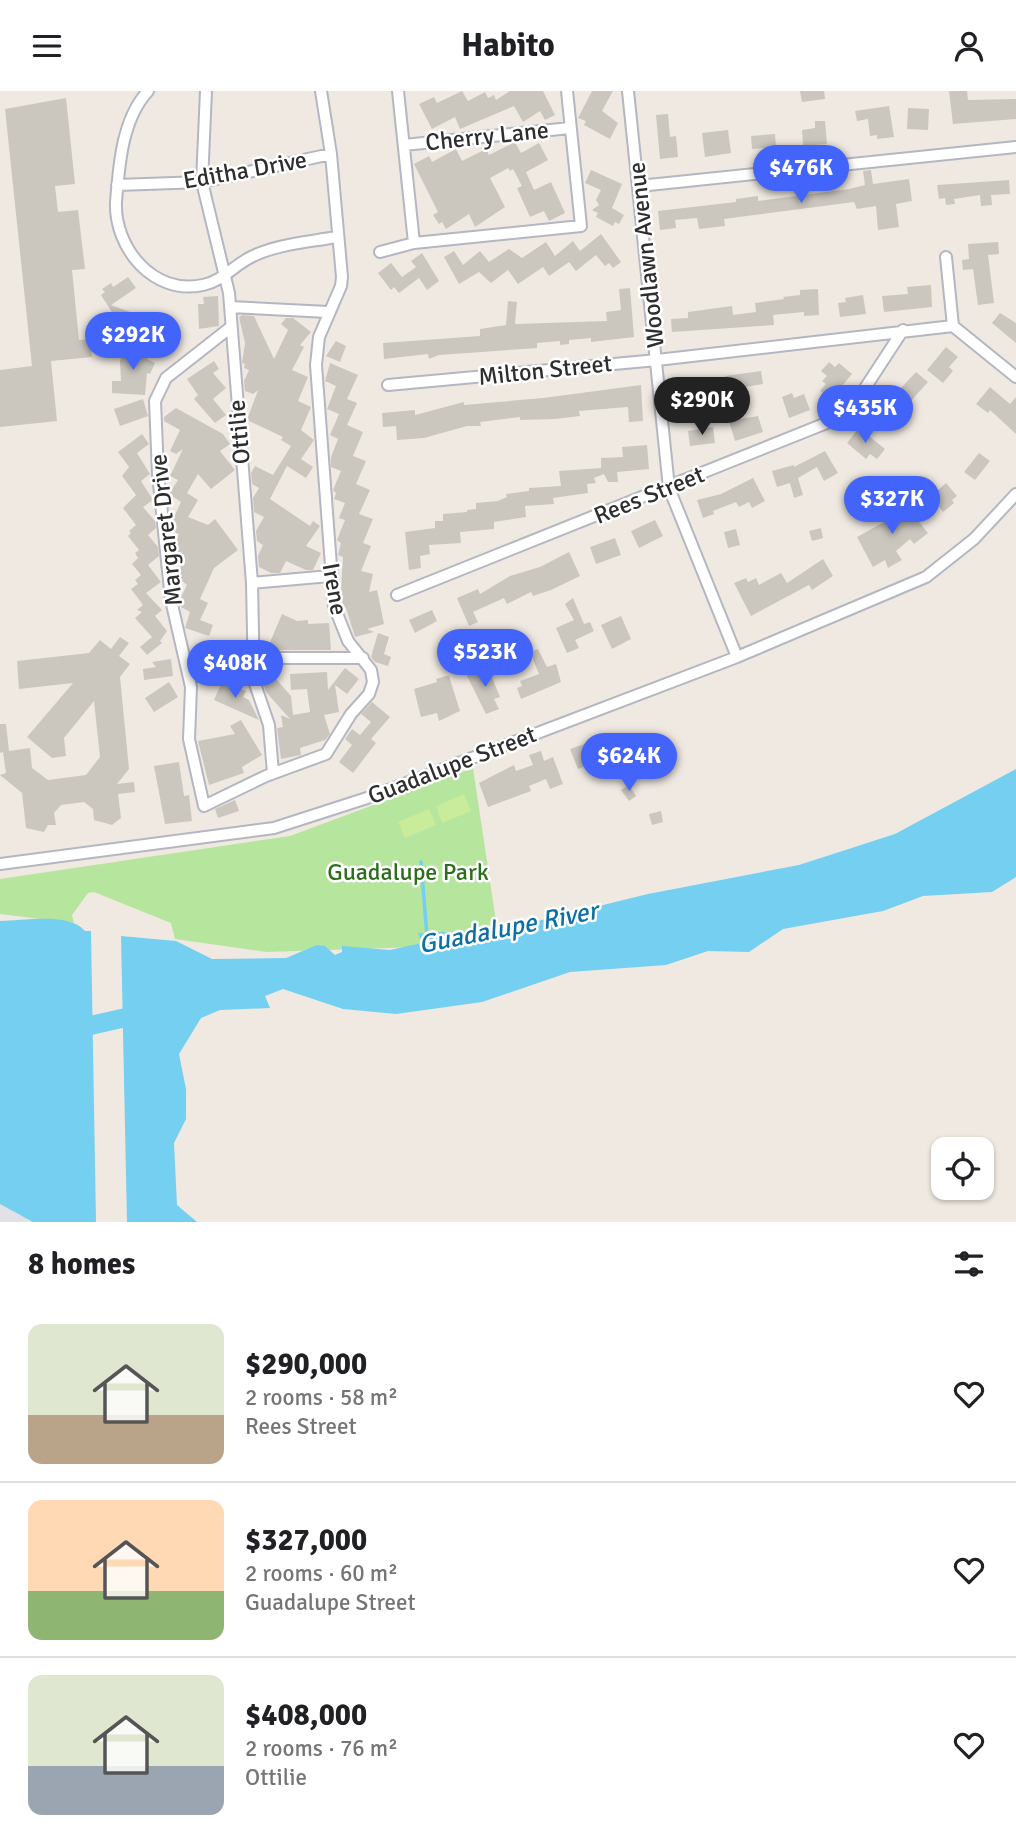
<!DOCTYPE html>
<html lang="en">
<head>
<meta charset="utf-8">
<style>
  :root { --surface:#fff; --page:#f6f6f6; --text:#202124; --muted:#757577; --line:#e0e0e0; --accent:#4264fb }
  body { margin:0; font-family:Signika,sans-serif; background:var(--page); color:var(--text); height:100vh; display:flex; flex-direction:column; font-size:26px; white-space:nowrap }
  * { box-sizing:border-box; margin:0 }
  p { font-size:23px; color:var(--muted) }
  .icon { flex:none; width:38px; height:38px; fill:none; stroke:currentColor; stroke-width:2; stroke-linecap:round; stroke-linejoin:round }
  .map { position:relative; height:1131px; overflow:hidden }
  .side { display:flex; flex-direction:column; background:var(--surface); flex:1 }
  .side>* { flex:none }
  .fabs { position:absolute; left:931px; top:1046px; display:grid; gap:14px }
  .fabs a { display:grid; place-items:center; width:63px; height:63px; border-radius:14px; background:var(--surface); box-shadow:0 2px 5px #0004; font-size:35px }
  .price { position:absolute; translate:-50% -60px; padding:0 16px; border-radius:24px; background:var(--accent); color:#fff; font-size:23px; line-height:46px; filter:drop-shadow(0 2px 4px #0008) }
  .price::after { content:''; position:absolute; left:50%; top:42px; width:21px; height:16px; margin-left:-10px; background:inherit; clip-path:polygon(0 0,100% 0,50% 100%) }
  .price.selected { background:#222; color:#fff }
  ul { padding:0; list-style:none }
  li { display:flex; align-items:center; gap:21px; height:175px; padding:0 28px }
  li+li { border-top:2px solid var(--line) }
  li span { display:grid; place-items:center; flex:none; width:196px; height:140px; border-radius:14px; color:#555 }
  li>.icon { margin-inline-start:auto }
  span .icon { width:84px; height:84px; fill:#fffc; stroke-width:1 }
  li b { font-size:30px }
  h2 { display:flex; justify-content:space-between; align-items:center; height:84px; padding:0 28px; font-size:30px }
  header { display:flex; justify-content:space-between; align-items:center; height:91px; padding:0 28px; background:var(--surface); font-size:32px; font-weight:700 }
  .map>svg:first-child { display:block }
  .industrial { fill:#e3e1e8 }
  .green { fill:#b6e59e }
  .pitch { fill:#c9ec9a }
  .water { fill:#75cff0 }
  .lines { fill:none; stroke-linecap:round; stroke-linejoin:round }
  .stream { stroke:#75cff0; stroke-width:3.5 }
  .river { stroke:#75cff0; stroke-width:19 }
  .building { fill:#cbc7bf }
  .minor-casing { stroke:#b4b7c1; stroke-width:14 }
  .minor { stroke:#fff; stroke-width:10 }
  .labels { text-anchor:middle; stroke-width:5; stroke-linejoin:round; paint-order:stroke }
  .street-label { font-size:24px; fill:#2e2e2e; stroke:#fff }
  .park-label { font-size:24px; fill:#2c6e1b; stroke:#fff }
  .water-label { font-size:26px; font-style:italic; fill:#0d6fa3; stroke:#fff }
</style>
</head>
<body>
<header><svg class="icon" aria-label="menu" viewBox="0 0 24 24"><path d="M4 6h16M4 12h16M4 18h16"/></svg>Habito<svg class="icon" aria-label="person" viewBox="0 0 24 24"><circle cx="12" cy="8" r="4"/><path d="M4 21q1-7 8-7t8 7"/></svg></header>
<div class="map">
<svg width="1016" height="1131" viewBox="0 0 1016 1131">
  <rect width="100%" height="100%" fill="#efe9e1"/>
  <!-- industrial -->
  <path class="industrial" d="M 0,1113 L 30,1127 L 33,1131 L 0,1131 Z"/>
  <!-- green -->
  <path class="green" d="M 473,677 L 498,844 L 417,856 L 267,861 L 175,848 L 171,832 L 94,801 L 88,802 L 72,824 L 74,832 L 0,823 L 0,788 L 290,745 Z"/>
  <!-- pitch -->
  <path class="pitch" d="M 464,703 L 471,720 L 442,732 L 436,715 Z
    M 429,718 L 436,734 L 405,747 L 398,731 Z"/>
  <!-- water -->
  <path class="water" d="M 1016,678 L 1016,786 L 992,801 L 923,805 L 883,820 L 783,838 L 749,861 L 708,860 L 666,874 L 570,881 L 482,911 L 396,923 L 343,918 L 283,898 L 265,905 L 270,917 L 220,919 L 201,927 L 179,963 L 186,998 L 186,1028 L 174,1052 L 177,1114 L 197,1131 L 127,1131 L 121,845 L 176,850 L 212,868 L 286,867 L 317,854 L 325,855 L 335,864 L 342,861 L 342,855 L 390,859 L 422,852 L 418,842 L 501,839 L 648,803 L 799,774 L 895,743 Z
    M 0,830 C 24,830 68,821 85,840 L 91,840 L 96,1131 L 33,1131 L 0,1113 Z"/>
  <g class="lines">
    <!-- stream -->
    <path class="stream" d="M 421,771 L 427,845"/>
    <!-- river -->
    <path class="river" d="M 66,940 L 146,922"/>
  </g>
  <!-- building -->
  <path class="building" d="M 462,0 L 468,10 L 485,1 L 488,7 L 494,4 L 496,9 L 510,0 L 543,0 L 555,24 L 545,29 L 540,20 L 523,31 L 514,15 L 460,38 L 455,26 L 432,38 L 419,13 L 434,6 L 437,12 Z
    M 592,0 L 613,0 L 602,20 L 618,32 L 610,48 L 584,34 L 586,30 L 578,27 Z
    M 800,0 L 824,0 L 825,8 L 802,11 Z
    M 949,0 L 967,0 L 968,9 L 1016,8 L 1016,28 L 953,33 Z
    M 66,7 L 75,93 L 55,95 L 58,121 L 78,119 L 85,178 L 72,179 L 79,249 L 90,248 L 92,266 L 51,270 L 57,330 L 0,336 L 0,279 L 32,275 L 5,18 Z
    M 889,15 L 894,46 L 877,48 L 877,44 L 870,45 L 868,28 L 857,30 L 855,20 Z
    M 908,17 L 929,18 L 928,39 L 907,38 Z
    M 668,23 L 670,46 L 676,45 L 678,66 L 660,68 L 656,24 Z
    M 815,30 L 825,30 L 827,53 L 803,55 L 802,39 L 815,37 Z
    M 728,39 L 731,62 L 705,66 L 702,42 Z
    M 775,43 L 776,56 L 752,58 L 751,45 Z
    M 515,51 L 521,62 L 539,52 L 548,69 L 526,81 L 534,99 L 551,91 L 565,122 L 549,130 L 544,120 L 530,126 L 517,97 L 522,95 L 513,78 L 510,80 L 508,77 L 490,87 L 505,116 L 475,136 L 469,123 L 446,138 L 442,131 L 439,133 L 433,124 L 438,121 L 414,73 L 429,65 L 432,71 L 456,58 L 462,70 L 486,58 L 489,64 Z
    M 591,79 L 622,93 L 612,117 L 624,124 L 619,133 L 615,131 L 613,135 L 596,126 L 598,122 L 592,119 L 599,114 L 596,109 L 601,99 L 585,92 Z
    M 871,79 L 873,93 L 909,88 L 912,110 L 896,113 L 899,136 L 878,139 L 876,115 L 857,118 L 854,111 L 724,128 L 725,135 L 699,138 L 697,127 L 675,129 L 676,137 L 660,139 L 658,120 L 736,111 L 736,108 L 758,105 L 758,110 L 849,98 L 865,94 L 863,80 Z
    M 1009,89 L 1010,103 L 991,104 L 992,114 L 981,115 L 980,104 L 954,108 L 955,113 L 946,114 L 945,107 L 939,108 L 937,94 Z
    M 601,143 L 621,171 L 613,177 L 609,172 L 605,175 L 596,164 L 576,180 L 569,171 L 549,185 L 543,176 L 518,193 L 508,179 L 491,192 L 479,181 L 459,193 L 444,166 L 454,160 L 463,174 L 480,160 L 489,171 L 509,158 L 522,167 L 546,151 L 555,165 L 573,150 L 580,160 Z
    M 998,151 L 999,163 L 988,164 L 994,212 L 978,214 L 973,178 L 963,179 L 962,169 L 969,168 L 968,153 Z
    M 422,162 L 439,190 L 427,199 L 419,187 L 399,202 L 394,196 L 391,199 L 378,182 L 391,172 L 402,186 L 416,176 L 411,170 Z
    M 128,186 L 136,197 L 111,214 L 130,221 L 118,254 L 106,249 L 115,226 L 101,204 L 105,201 L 102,198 L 111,192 L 113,196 Z
    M 931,194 L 932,216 L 884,221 L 882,205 L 908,203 L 907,196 Z
    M 630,197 L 634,246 L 591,251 L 591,247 L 569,249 L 569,253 L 560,254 L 560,250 L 537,252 L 537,257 L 439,264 L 429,268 L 428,263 L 384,268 L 383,252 L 480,245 L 480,238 L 506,234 L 508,210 L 517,211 L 515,233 L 607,230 L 606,221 L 621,219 L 619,198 Z
    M 818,198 L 819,224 L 804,225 L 804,221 L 773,224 L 774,234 L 672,241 L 671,228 L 688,227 L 688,221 L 732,215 L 733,224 L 756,221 L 755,212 L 784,208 L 783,206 L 800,204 L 800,199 Z
    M 863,204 L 866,223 L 840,226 L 838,212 L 846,211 L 845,207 Z
    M 218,205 L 219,235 L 199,238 L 198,213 L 204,213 L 203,206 Z
    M 1000,222 L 1016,232 L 1016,252 L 992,232 Z
    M 242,224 L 254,225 L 274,268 L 288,239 L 281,233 L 286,227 L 293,227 L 311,241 L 300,254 L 304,256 L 292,279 L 308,286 L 298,310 L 311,316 L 301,339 L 314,349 L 301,368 L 313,376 L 306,387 L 287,375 L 270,408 L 310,435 L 313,430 L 320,435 L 306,455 L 321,462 L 313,479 L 306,479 L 286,470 L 280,482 L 271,482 L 259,476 L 258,465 L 263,454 L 257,450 L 256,440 L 264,426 L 254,421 L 253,407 L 259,397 L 252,393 L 251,382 L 255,375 L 273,384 L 291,355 L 281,349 L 283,346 L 247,329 L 258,299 L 253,303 L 245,300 L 244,290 L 249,279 L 244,277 L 245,273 L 242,272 L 245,252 L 239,226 Z
    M 336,250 L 346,255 L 340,271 L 326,265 Z
    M 127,253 L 150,262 L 147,268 L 155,272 L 150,283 L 147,282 L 145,304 L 112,302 L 112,290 L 121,290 L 120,270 Z
    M 946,256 L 958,266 L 949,276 L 953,280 L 943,292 L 927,279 Z
    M 214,270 L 219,278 L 213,282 L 226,297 L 213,308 L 226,324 L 215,332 L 194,308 L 198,304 L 187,288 Z
    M 829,271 L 835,276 L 839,272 L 852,283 L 830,309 L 820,300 L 826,293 L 822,290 L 827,285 L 821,280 Z
    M 330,272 L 358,284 L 347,308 L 357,312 L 347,334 L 363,341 L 353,365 L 366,370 L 356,393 L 370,399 L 359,423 L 373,428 L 363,452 L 371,455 L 361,480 L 373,483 L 369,501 L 377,499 L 384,533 L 367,538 L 374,541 L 355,546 L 346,517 L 343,516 L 341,500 L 343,466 L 338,464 L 341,452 L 337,449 L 345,429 L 339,427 L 345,412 L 334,408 L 336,402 L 333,399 L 341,380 L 331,376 L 331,366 L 338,348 L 330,344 L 339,323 L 327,318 L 336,295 L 325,290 Z
    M 761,280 L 763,293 L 727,299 L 725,285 Z
    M 916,281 L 928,291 L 909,312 L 904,308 L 883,334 L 874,326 Z
    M 684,292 L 706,292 L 706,314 L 684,314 Z
    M 641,294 L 643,330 L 629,331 L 628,316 L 579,320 L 580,325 L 555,328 L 520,329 L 520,326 L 480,331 L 481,335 L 467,335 L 424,347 L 397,349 L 396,335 L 383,336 L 382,322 L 415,319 L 415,324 L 464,311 L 464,314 L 543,307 Z
    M 990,296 L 1010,313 L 1016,306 L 1016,343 L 990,319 L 988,322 L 976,313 Z
    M 792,302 L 794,307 L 804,303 L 810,319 L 789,327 L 782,306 Z
    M 143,308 L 148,325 L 120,335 L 114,318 Z
    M 176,317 L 223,343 L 230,353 L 220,360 L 235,379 L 211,398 L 198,383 L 187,402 L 198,409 L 188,426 L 208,434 L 215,428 L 238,459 L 214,477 L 200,508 L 208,512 L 200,529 L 213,534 L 209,545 L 185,537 L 190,521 L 181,516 L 179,510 L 187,494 L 177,486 L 184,468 L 174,464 L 173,455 L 179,443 L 172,440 L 171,433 L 181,411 L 169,403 L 178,389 L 170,385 L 183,358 L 176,363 L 170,360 L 180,339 L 164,330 L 164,326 Z
    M 758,325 L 763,341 L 735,350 L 729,330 Z
    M 713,336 L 715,352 L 690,355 L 688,340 Z
    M 859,337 L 885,358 L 877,368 L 870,363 L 866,368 L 847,352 Z
    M 142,343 L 149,353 L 137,362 L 150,383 L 141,390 L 153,409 L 143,416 L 155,430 L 156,437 L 148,444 L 158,456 L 159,465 L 148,474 L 161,491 L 146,502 L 162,519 L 155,525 L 167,540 L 160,550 L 162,552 L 147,564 L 140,556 L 152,546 L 135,527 L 142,521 L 137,519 L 143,514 L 131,498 L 138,493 L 135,489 L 141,484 L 132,473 L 138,467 L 135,462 L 139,459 L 128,445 L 131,442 L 129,440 L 136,434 L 123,417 L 136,404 L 122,385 L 129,376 L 118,361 Z
    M 647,354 L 649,378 L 617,381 L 618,391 L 608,391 L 604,383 L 594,387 L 596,392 L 587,393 L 588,402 L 553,407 L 554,413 L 525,415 L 526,426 L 494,431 L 494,438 L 460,441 L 461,452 L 429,454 L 430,463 L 420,465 L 421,477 L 409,479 L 405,441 L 435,437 L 435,430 L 443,430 L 443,423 L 467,421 L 467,419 L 476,418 L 476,412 L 498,410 L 507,406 L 506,403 L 529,400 L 529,397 L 561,395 L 559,380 L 601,377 L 601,367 L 623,366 L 622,356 Z
    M 825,360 L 838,382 L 824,390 L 817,376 L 798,387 L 803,404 L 794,407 L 790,392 L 777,396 L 772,380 L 794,374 L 794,376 Z
    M 979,362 L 990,370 L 975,389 L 964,381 Z
    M 753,387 L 765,410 L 752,417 L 749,411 L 739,416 L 736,411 L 713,420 L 714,423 L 703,427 L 697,409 L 721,403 Z
    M 946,392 L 957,405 L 952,409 L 954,412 L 943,421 L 938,414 L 933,418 L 922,406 L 933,397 L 936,401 Z
    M 902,410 L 928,442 L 914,453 L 910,448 L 896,460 L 902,469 L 888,477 L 885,469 L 873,476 L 857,446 L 893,426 L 889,421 Z
    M 655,429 L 663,445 L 639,457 L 631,440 Z
    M 821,437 L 823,447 L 812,450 L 809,440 Z
    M 736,438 L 740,454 L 728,457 L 724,441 Z
    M 615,447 L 621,464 L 596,473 L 590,456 Z
    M 569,461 L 580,485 L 551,499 L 533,505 L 531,501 L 507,513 L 504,507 L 473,521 L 478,531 L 469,535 L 457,507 L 478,498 L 480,503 L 510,485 L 540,476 Z
    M 823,468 L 833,485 L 812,499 L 809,494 L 751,525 L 734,492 L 746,487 L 748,491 L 756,487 L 759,494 L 781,482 L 787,492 Z
    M 573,507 L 584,533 L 590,531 L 594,540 L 575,549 L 579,557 L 567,562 L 556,537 L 574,529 L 565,513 Z
    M 432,519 L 437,530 L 415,542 L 409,529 Z
    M 282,523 L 297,530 L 308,529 L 308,533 L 329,532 L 331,559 L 276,559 L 268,556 Z
    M 621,525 L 631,548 L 612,558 L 601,534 Z
    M 378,542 L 389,546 L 384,563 L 391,566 L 388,575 L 375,571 L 371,566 Z
    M 120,546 L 129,552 L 119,565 L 130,573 L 120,586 L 129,678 L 117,693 L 134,691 L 135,701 L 118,703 L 121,727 L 112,734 L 94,729 L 93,718 L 84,711 L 61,714 L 54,722 L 56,734 L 48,734 L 44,741 L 26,737 L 22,702 L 0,684 L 6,682 L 3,661 L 0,662 L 0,633 L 6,633 L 9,660 L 30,657 L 32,677 L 48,689 L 86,684 L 100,666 L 94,610 L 64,647 L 66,665 L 52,667 L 27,646 L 73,592 L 19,598 L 17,570 L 89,562 L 100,549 L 111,558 Z
    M 237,551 L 238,566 L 215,568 L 214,552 Z
    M 538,558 L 547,576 L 556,573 L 561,591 L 521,608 L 517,597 L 522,595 L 520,590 L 539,583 L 530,561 Z
    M 171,568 L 173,585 L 144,589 L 143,578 L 156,576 L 152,571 Z
    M 487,575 L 500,606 L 494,608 L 499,618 L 486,623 L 466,583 Z
    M 345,577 L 359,588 L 347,603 L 335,594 L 339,621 L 324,624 L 330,643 L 325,649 L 300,657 L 301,664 L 281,668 L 277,637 L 283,636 L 281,624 L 290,628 L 266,601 L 262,588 L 270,581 L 291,605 L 293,624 L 310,621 L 307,598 L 291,599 L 290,583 L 327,581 L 328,599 Z
    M 446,585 L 449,585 L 460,620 L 439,630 L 437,622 L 421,626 L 414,598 L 437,591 L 436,588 Z
    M 169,591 L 178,606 L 154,621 L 145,607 Z
    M 222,591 L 246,600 L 243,606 L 249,609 L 259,629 L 214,609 Z
    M 372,611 L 390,626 L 371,648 L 376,652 L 353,682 L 339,671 L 352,654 L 345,648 L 352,638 L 360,644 L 371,631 L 361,623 Z
    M 241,629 L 262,664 L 242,676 L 244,682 L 209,694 L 198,650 L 235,643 L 230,635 Z
    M 593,650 L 600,670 L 578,678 L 570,658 Z
    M 541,660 L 544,670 L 553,666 L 563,693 L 550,698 L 546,688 L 529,695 L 531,700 L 488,716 L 479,692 L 514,674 L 516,680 L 533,674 L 529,664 Z
    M 179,671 L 184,705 L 189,704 L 192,730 L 165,733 L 154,675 Z
    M 629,694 L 636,705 L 629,710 L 621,699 Z
    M 235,709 L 239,720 L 218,727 L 215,718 Z
    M 661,720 L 663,731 L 652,734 L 649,723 Z"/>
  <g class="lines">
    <!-- minor casing -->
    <g class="minor-casing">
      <path id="minor" d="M 148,0 C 122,28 119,74 116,111 C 114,156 153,205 203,194 C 223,190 235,173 253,165 C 278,153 309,151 336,146
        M 206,0 L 202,91 L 229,202 L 252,492 L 254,590 L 269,634 L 273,682
        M 398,0 L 414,152
        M 628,0 L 669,397 L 737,566
        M 404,54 L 570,37
        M 117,94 L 202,91 L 331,63
        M 639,95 L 1016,56
        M 380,161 L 414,152 L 581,135 L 567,0
        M 946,166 L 953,235
        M 230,216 L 328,221
        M 953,235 L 1016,286
        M 231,236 L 166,287 L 155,310 L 158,383 L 171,509 L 191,596 L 189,648 L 204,715 L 266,685 L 326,663 L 351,623 L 369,603 L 373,591 L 371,579 L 348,550 L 334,515 L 316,274 L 319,246 L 341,195 L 342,186 L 331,63 L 321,0
        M 388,294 L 657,269 L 953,235
        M 252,492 L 330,485
        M 397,504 L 834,329 L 854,314 L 903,239
        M 188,583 C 230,591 235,572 270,567 L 363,567
        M 0,773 L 274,737 L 367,707 L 737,566 L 926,486 L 974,448 L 1016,403"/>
    </g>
    <!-- minor -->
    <use href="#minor" class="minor"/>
  </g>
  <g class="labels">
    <!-- street labels -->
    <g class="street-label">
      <text transform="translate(487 45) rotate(-6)" y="8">Cherry Lane</text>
      <text transform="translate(245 79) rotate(-10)" y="8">Editha Drive</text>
      <text transform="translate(646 164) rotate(-96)" y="8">Woodlawn Avenue</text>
      <text transform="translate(545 279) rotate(-6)" y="8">Milton Street</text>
      <text transform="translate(239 341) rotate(-95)" y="8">Ottilie</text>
      <text transform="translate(649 404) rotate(-22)" y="8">Rees Street</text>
      <text transform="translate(166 439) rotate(-96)" y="8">Margaret Drive</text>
      <text transform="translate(335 498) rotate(80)" y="8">Irene</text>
      <text transform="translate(452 674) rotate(-21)" y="8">Guadalupe Street</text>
    </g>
    <!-- park labels -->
    <g class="park-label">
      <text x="408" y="789">Guadalupe Park</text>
    </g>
    <!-- water labels -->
    <g class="water-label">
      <text transform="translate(508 836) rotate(-11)" y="9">Guadalupe River</text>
    </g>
  </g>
</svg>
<div class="fabs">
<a><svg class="icon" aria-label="locate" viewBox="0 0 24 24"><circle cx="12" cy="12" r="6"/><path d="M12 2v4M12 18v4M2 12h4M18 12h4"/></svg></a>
</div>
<b class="price" style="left:801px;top:114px">$476K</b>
<b class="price" style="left:133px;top:281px">$292K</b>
<b class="price selected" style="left:702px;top:346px">$290K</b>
<b class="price" style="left:865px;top:354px">$435K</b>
<b class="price" style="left:892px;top:445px">$327K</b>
<b class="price" style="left:485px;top:598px">$523K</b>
<b class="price" style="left:235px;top:609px">$408K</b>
<b class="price" style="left:629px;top:702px">$624K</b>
</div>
<section class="side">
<h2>8 homes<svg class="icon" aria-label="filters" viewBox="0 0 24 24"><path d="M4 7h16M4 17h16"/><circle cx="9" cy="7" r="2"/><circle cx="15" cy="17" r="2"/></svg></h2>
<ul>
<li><span style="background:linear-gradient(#dfe7d0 65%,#b9a48a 0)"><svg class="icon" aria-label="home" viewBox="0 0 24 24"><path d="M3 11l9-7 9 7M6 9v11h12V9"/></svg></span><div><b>$290,000</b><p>2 rooms · 58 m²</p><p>Rees Street</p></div><svg class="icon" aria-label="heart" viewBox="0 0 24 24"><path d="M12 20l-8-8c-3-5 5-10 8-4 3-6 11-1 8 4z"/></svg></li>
<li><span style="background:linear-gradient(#ffd9b3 65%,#8fb573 0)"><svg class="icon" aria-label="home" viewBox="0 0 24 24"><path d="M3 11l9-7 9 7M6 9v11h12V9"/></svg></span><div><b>$327,000</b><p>2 rooms · 60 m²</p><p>Guadalupe Street</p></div><svg class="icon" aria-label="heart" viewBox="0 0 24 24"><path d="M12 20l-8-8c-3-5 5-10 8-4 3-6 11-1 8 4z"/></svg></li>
<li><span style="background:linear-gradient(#dfe7d0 65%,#9aa5b1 0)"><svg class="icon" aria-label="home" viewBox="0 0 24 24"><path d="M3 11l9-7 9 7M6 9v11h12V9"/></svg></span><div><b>$408,000</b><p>2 rooms · 76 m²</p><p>Ottilie</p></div><svg class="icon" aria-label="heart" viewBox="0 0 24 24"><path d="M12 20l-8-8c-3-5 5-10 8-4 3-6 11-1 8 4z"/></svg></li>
</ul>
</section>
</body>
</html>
